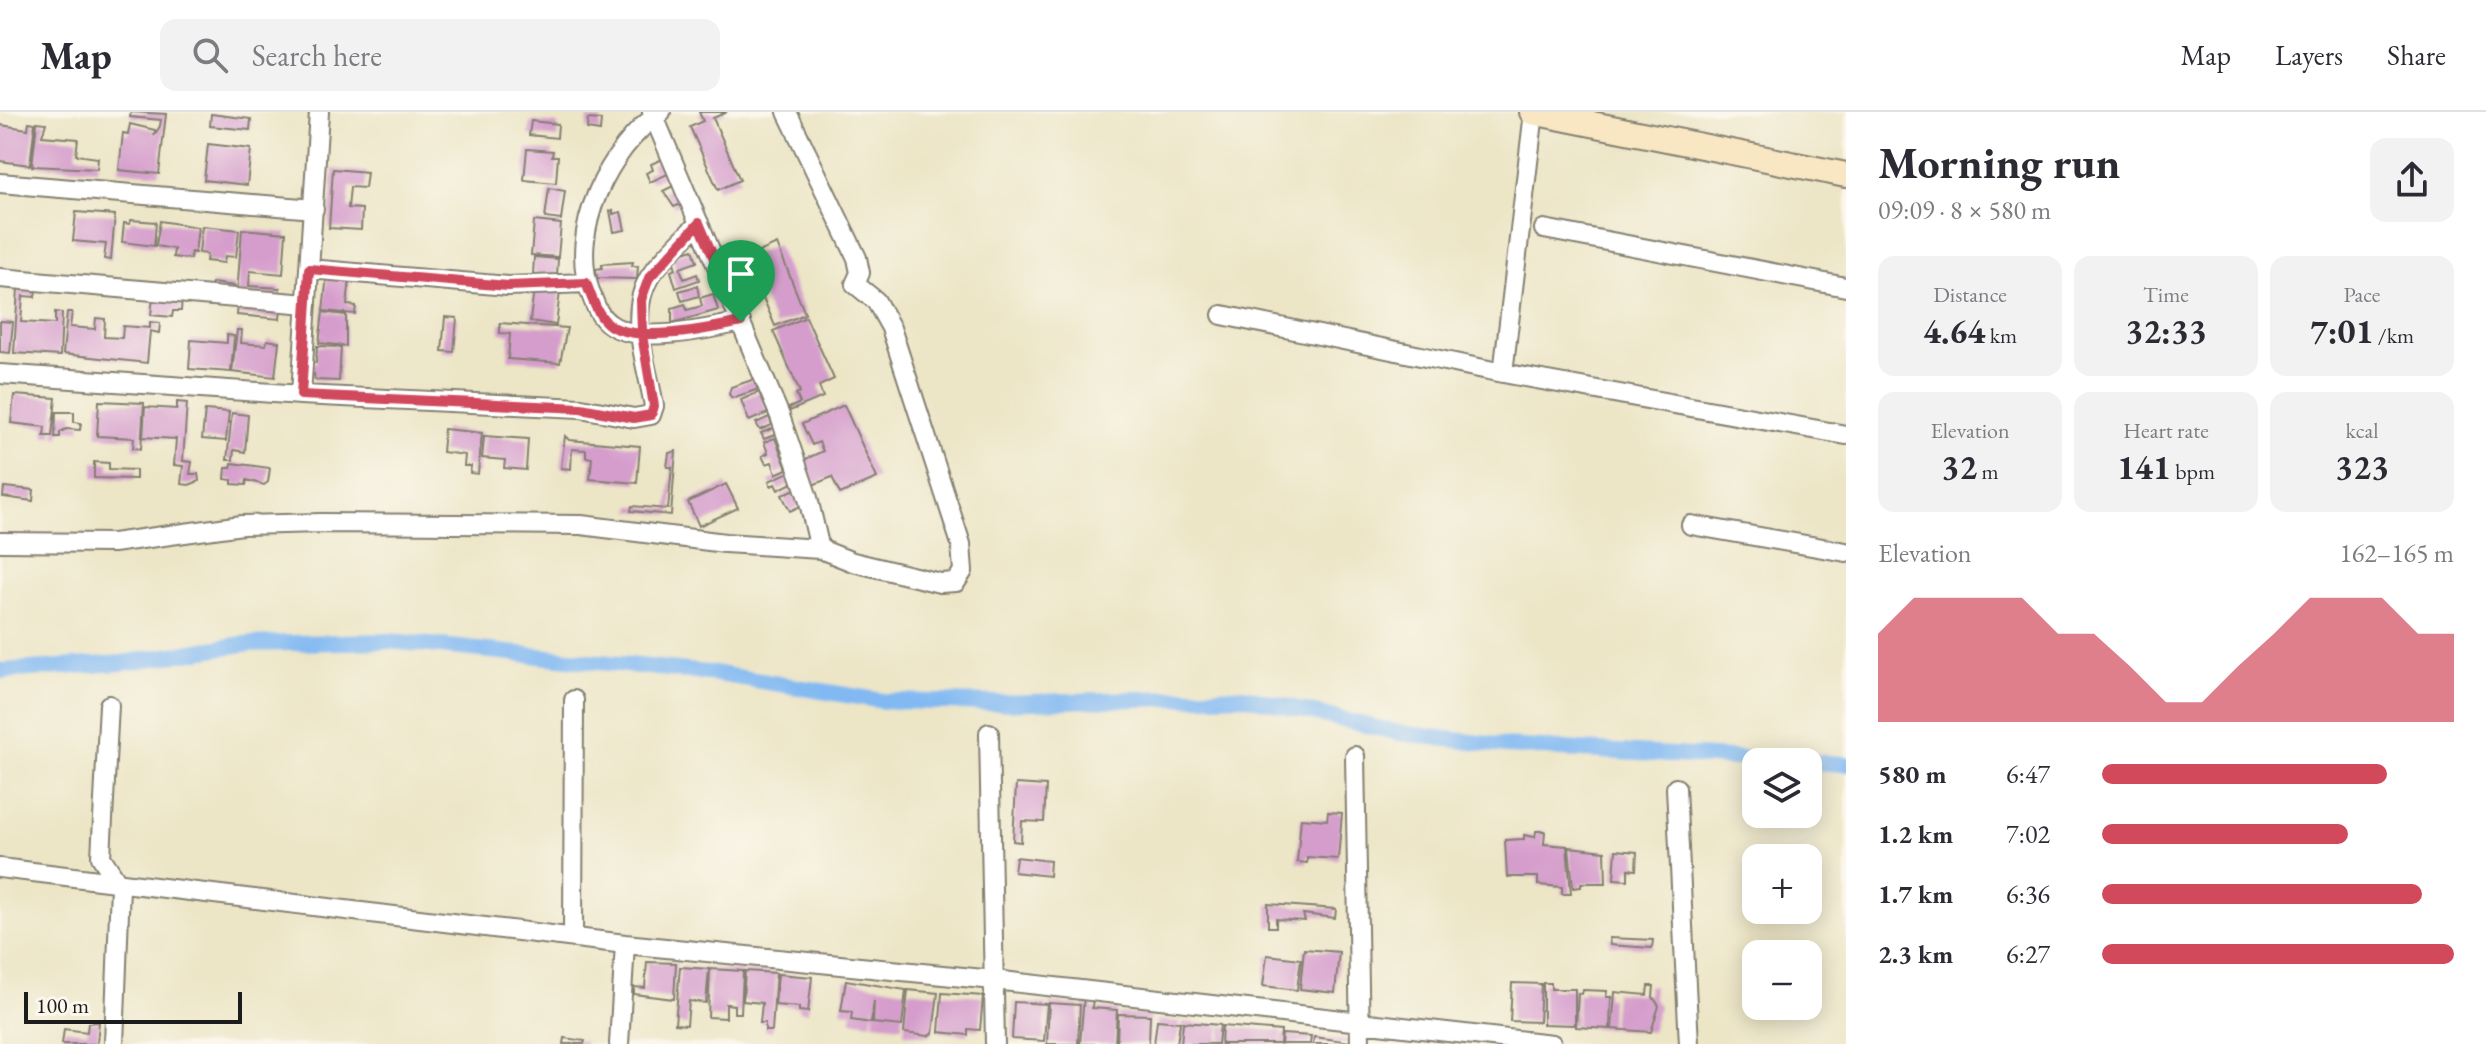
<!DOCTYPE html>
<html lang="en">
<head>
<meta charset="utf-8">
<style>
	body { margin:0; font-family:"EB Garamond",serif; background:#f2f2f3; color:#2b2b33; height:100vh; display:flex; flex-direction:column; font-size:30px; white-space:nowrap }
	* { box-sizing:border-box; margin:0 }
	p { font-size:26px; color:#7c7c81 }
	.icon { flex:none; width:44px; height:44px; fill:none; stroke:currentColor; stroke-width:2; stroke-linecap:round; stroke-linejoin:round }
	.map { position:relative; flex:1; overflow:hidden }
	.details { display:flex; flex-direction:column; background:#fff; width:640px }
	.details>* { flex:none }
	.tools { position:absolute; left:1742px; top:636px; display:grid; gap:16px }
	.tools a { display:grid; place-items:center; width:80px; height:80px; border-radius:16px; background:#fff; box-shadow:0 4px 20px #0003; font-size:40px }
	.scale { position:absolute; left:24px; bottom:20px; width:218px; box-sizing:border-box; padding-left:8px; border:4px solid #1c1c1c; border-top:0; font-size:22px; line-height:28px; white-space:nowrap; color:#1c1c1c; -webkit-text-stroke:6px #fbf7ec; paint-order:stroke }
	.pin { position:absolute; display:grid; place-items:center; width:68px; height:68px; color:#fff; margin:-82px -34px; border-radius:50% 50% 50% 0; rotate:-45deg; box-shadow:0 0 8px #0007 }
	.pin .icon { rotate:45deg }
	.round { display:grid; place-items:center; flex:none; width:84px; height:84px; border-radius:16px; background:#f2f2f3 }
	.head { display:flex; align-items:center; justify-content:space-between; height:136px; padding:0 32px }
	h1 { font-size:44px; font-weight:700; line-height:60px }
	.metrics { display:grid; grid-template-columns:repeat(3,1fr); gap:12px; height:136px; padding:8px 32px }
	.metrics div { display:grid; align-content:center; border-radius:16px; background:#f2f2f3; text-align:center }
	.metrics b { font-size:34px; font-weight:700 }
	.metrics small { font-size:22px; font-weight:400 }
	.metrics p { font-size:22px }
	.chart { height:224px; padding:16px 32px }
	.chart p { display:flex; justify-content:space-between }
	.chart svg { width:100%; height:144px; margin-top:8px; fill:#d1495b; opacity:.7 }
	ul { padding:0 32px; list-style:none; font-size:26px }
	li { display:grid; grid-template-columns:128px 96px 1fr; align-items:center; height:60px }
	li i { height:20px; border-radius:10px; background:#d1495b }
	header { display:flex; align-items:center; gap:48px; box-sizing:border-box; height:112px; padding:0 40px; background:#fff; border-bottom:2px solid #e1e1e2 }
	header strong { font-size:38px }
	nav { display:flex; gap:44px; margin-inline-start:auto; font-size:28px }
	.search { width:560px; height:72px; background:#f2f2f3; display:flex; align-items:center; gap:20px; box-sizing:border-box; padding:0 28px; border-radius:16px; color:#7c7c81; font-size:30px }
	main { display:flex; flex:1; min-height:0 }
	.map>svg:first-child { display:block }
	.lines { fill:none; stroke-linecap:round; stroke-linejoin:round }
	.canal { stroke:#82b9f2; stroke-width:16 }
	.building { fill:#d59dcc }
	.street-casing { stroke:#848071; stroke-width:22 }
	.secondary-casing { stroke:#848071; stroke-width:28 }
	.street { stroke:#fff; stroke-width:18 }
	.secondary { stroke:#f9e7c3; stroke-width:24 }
	.route-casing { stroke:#fff; stroke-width:16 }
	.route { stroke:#d1495b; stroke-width:10 }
</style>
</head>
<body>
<header>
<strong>Map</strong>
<div class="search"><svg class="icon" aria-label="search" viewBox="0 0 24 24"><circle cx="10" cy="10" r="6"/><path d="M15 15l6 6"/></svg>Search here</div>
<nav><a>Map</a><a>Layers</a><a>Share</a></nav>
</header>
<main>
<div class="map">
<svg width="1846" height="932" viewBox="0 0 1846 932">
	<rect width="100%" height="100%" fill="#fbf7ec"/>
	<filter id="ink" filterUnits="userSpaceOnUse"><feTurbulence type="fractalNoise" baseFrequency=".0125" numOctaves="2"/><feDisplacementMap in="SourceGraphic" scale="16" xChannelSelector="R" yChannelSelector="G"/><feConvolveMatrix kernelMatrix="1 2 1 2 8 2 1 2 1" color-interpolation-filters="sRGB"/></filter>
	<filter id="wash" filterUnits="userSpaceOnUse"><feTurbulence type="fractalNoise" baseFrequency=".006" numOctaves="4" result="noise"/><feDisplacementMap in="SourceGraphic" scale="32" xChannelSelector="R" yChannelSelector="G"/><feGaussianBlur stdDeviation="1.8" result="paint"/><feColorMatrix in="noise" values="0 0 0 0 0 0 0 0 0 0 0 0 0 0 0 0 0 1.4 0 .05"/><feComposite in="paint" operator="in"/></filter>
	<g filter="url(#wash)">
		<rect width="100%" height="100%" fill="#ece5c6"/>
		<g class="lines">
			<path class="canal" d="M0,559L122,551L243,532L390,529L718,562L883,589L997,591L1243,584L1399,621L1505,634L1846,652"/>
		</g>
		<g id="blocks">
			<path class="building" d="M131,0L166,2L159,62L119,58L123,21L128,22L130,12L155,18L154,24L160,14L161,8L130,5Z
				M699,0H727L713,6L740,68L718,78L690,15L703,9Z
				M211,2L251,7L250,18L210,14Z
				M588,7L601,8L600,19L587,17Z
				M531,9L558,12L557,26L529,23Z
				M29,10L35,11L30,53L0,49V13L28,17Z
				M37,10L46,11L42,24L78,27L76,43L98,46L97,57L32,54Z
				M208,32L251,37L247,73L204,68Z
				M527,37L553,39L552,44H558L556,71L524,68Z
				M665,46L668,62L650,70L646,61L653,58L651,52Z
				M333,57L367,60L365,76L350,75L348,96L362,97L361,118L329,116Z
				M673,74L681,92L674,95L663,79Z
				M549,76L565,79L561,108L545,106Z
				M613,98V102L621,100L625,118L614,120L610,99Z
				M76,100L115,103L111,148L104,147L106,132L73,129Z
				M131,108L156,110L154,134L122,130L124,111L130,112Z
				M160,109L198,115L195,141L191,140L190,147L173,145L174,137L156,134Z
				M534,109L561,112L558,145L531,143Z
				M202,114L239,118L236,145L225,144L224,151L206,149L207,142L199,141Z
				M242,117L286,121L283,162L250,159L249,174L280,176L279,185L237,182Z
				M777,132L805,202L775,214L759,176L744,182L738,168L752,162L745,146Z
				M693,137L697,150L680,156L684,167L697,162L699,168L676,176L671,159L676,157L672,144Z
				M534,145L558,147L557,164L533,163Z
				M633,150L632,154H638L637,167L597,166L596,157L602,156V152Z
				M327,163L350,166L347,193L356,194L355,202L323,199Z
				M212,171L235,174V181L211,178Z
				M697,174L699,184L682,189L679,179Z
				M18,176L36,177L35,185L23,184L21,210L55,212V200L62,201L60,244L14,241Z
				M534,176L560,179L556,213L530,209Z
				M713,182L718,198L672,211V196L685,192L687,198L702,194L700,186Z
				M153,185L182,187L181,199H173L172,205L151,203Z
				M238,192L281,196L280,207L237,203Z
				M67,200H72L70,215L95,217L96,206L105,207L104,225L122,226L123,214L150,216V210L160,211L159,221L150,219L147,251L63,242Z
				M323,200L346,203V234L319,231Z
				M445,205L457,206L454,240L442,239Z
				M806,205L834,267L819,274L823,285L790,299L789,296L800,291L796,282L800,280L773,219Z
				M0,209L13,210L10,241L0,240Z
				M500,211L567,216L560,251L508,247L510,222L500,221Z
				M237,218H242L241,231L266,233L267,228L279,230L275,265L232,260Z
				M227,223L234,224L231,260L189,257L191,228L227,231Z
				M317,234L341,235L339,269L315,268L314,262H307L308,250L316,251Z
				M758,266L762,276L732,286L729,282L731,275Z
				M759,280L768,301L749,309L741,288Z
				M14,283L56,286L52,324H44L45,315L11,311Z
				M99,289L144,291L141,337L133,336L134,326L97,324Z
				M177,290L187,291L183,349L192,350L190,362H198L199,369L189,373L181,372L183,354L174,353L176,327L143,325L145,295L177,297Z
				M844,293L877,366L840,382L832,365L808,375L797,351L823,339L819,330L812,333L802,312Z
				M205,298L229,300L226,329L202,327Z
				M56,300H74V310L81,311L80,318L66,317L60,320V325H55Z
				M232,301L248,303L245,340L234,338L233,348H227Z
				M769,305L772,313L760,318L756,311Z
				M774,316L777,322L764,327L761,321Z
				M444,317L482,321L478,362L470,361L471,354H464L465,343L442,340Z
				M484,324L528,327L526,358L504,356L505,348L482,346Z
				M565,324L569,328L640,334L637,371L590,367L592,346L586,345V338L572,337L571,357L561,356Z
				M775,326L787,357L776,362L772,350L766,352L762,344L768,341L764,330Z
				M676,339L671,403L631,399L632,394L668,397L672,355H667L669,341Z
				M94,350L109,351V357L136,358V367L94,366Z
				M232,351L270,356L268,370L264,373L247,368L246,373L232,372V368L225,367L226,356H231Z
				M789,360L794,370L778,378L775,372L771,374L769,369Z
				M726,372L738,396L699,414L688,390Z
				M4,375L34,378L33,389L3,385Z
				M795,377L803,393L790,399L782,383Z
				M1016,672L1046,674L1044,710L1022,709L1021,730L1013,729Z
				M1328,700L1342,701L1338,747L1307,745V751L1297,750L1301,706L1327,708Z
				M1536,719H1545L1544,732L1567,734L1571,782H1562V775L1538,773V765H1507L1505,728L1524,727V723L1535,725Z
				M1569,735L1605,739L1606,771H1581V775L1573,776Z
				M1616,738L1637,740L1636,758L1628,757V768L1614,767Z
				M1016,745L1050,749L1049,764L1014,760Z
				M1268,792L1336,797L1335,806L1303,802L1305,809L1276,807V815H1268Z
				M1609,826L1653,828L1652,836L1610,833Z
				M1304,837L1339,840L1335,881L1300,877Z
				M1267,843L1301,847L1297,878L1263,874Z
				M647,850L676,851L674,887L634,882V875L645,876Z
				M680,855L709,857L706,891L689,889L687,913L675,912Z
				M710,857L743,859L741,901H734V893L726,892V906L708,905Z
				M745,859L776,861L772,919H765V911H760L762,891L743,889Z
				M778,862L812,865L808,900L799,899V895L775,893Z
				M846,868L906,878L902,914L873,911L874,889L871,911L851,908L852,900L841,899Z
				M1512,871L1541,872L1539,910L1510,909Z
				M1543,871H1551V877H1575V913L1543,912Z
				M1648,874H1654L1653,885L1659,894L1651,920L1612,917L1615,880L1647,883Z
				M908,878L938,881L933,921L928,924L904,921Z
				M1583,878L1607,879L1606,885H1611L1610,917L1576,915L1578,881L1582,882Z
				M942,881L983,884L980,918L968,917V923L939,920Z
				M1084,884L1093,885L1092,896L1117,898L1115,932H1080Z
				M1014,890L1047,892L1044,929L1012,927Z
				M1049,891L1080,893L1078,932H1047Z
				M1118,902L1150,903L1149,932H1117Z
				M1157,908L1180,910L1177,932H1154Z
				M99,910L97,932H62L64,917L87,920L88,911Z
				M1183,910L1220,913L1218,932H1181Z
				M1222,914L1281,919L1280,932H1221Z
				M1282,922L1311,924L1310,932H1281Z
				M1314,925L1351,930V932H1313Z
				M564,926L585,929L584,932H563Z"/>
		</g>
	</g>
	<g filter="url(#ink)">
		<use href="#blocks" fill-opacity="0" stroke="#848071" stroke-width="2"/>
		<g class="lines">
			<g class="street-casing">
				<path id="street" d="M652,0L780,304L808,386L820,437
					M661,0C609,35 567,120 591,182C595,193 599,205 610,212C638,233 709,217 741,210
					M0,71L314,97
					M1544,117L1846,175
					M309,157L508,174L586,171
					M0,166L307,192
					M1222,203L1503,261L1846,323
					M1503,261L1534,0
					M0,262L301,283L319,0
					M301,283L581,296L634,306L651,303L654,294C648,256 627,202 649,166C662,146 683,127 699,111
					M1691,413L1846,440
					M0,430L113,431L242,413L321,411L581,413L725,431L820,437L853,450L940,471L956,470L963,459L961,432L891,216L876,189L855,172L860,161L857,146L787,0
					M109,593L101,745L120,774L114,932
					M989,621L995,932
					M1355,644L1360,932
					M1676,676L1689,932
					M0,756L625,832L994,868L1552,932
					M573,825L574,588
					M619,932L625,832"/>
			</g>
			<g class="secondary-casing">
				<path id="secondary" d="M1532,0L1846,63"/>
			</g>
			<use href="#street" class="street"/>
			<use href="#secondary" class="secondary"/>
		</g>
	</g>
	<g class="lines" filter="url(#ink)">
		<g class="route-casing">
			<path id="route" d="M741,210C709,217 641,231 611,214C597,205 592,185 586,171L508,174L309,157L301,283L581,296L634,306L651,303L654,294L642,223V220L641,188L649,166L699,111L741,210"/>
		</g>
		<use href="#route" class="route"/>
	</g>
</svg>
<div class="tools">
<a><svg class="icon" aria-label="layers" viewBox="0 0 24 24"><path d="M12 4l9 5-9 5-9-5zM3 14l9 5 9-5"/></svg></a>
<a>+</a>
<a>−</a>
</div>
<div class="scale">100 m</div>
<div class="pin" style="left:741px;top:210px;background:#1e9e55"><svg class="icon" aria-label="arrive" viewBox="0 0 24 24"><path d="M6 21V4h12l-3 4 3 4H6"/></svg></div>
</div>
<section class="details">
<div class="head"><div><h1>Morning run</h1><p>09:09 · 8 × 580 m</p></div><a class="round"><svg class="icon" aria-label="share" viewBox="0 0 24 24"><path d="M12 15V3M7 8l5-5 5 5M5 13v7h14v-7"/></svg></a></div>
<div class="metrics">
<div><p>Distance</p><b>4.64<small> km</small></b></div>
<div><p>Time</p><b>32:33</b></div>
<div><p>Pace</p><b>7:01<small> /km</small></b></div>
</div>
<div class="metrics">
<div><p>Elevation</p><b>32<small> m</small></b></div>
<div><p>Heart rate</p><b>141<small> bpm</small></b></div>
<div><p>kcal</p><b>323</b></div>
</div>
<div class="chart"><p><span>Elevation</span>162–165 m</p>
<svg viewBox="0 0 160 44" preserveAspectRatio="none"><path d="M0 44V17L10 6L20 6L30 6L40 6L50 17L60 17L70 27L80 38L90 38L100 27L110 17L120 6L130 6L140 6L150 17L160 17V44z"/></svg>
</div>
<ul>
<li><b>580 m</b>6:47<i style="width:81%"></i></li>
<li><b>1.2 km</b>7:02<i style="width:70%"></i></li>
<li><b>1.7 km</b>6:36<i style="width:91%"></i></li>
<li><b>2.3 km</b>6:27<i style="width:100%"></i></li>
</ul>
</section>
</main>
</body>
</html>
